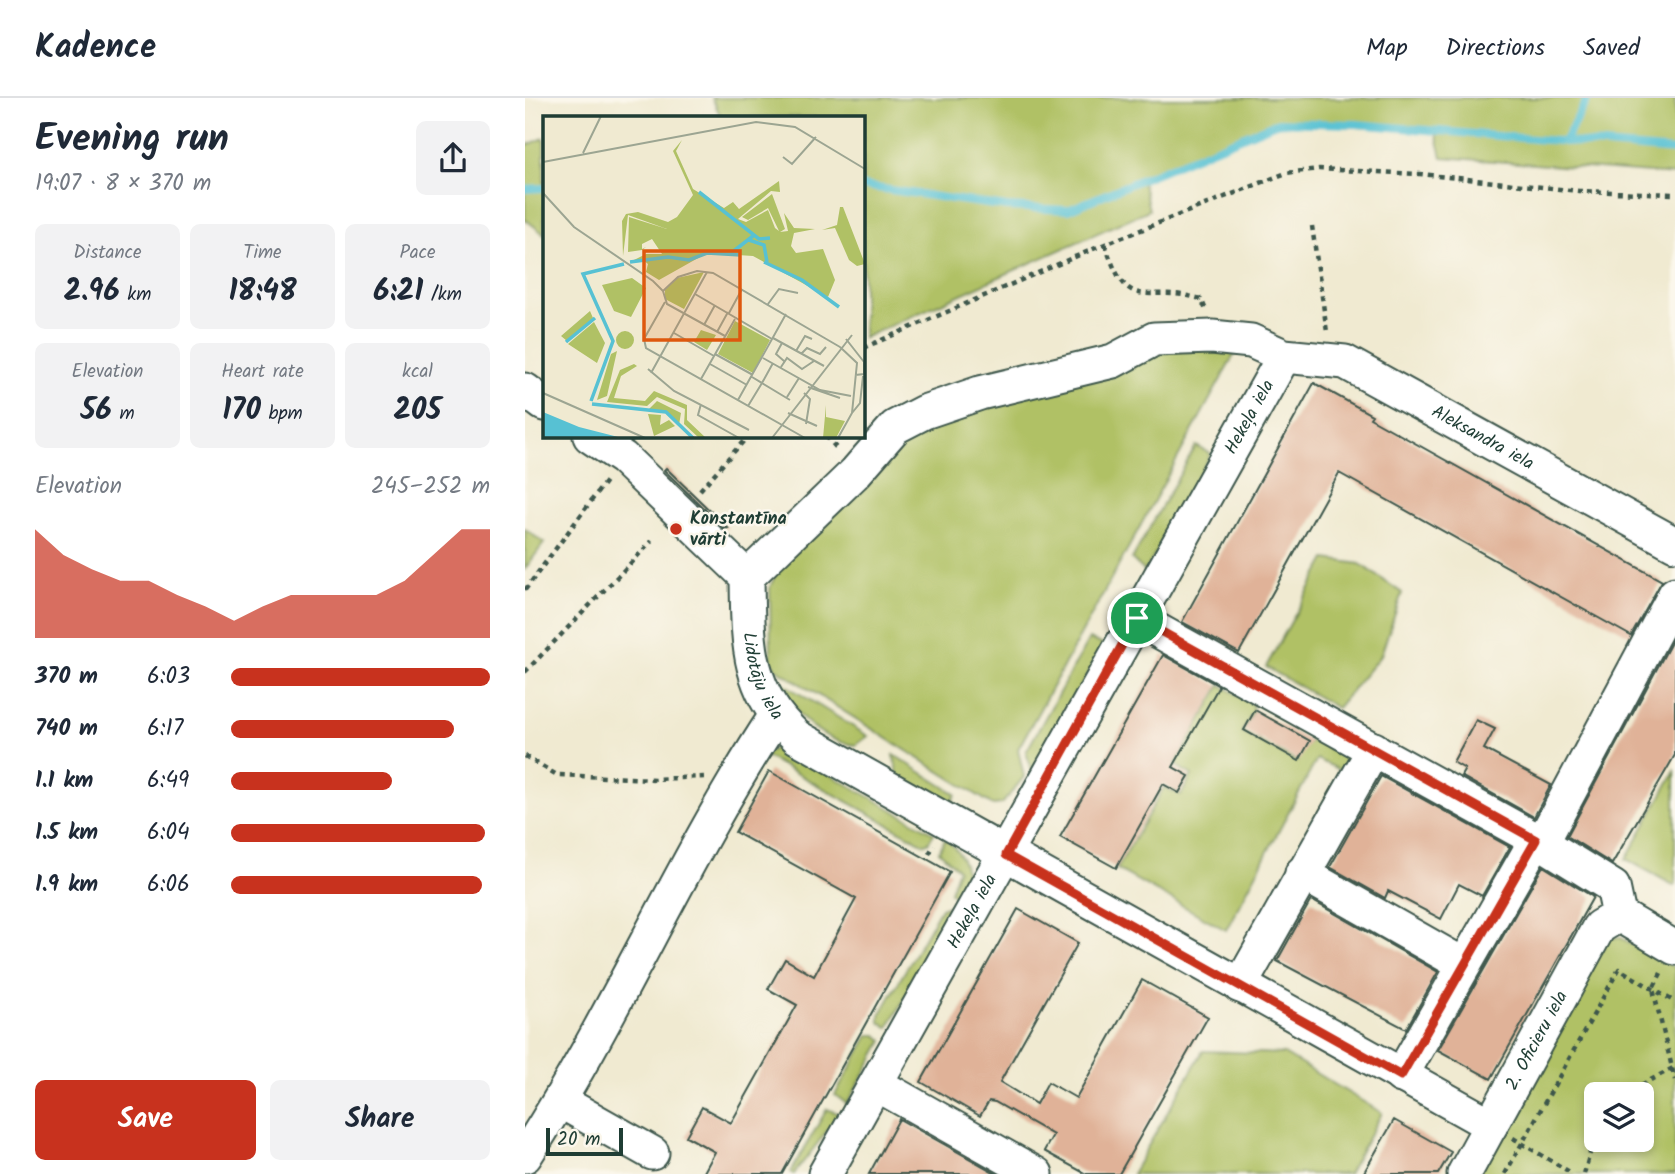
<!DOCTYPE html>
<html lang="en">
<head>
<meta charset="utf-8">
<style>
	body { margin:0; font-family:Kalam,sans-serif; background:#f2f2f3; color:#1f2937; height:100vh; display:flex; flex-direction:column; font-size:26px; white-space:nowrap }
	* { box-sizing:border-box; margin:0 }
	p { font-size:23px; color:#747a83 }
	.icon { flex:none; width:38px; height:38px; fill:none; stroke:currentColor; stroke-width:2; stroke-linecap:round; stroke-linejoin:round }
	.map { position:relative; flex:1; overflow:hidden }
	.details { display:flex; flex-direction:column; background:#fff; width:525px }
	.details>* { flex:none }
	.tools { position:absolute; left:1059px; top:984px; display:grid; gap:14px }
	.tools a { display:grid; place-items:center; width:70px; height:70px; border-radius:10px; background:#fff; box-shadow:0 4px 10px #0003; font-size:35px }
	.scale { position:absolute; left:21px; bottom:18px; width:77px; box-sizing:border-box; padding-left:7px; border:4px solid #1f3d34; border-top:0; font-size:19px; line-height:24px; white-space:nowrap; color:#1f3d34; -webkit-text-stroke:5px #fbf7ec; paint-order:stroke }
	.pin { position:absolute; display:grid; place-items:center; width:60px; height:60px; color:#fff; margin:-30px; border:4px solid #fff; border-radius:50%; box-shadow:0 2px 7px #0007 }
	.round { display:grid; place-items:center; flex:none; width:74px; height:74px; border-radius:10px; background:#f2f2f3 }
	.summary { display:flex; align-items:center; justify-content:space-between; height:119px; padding:0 35px }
	h1 { font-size:38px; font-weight:800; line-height:52px }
	.figures { display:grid; grid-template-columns:repeat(3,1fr); gap:10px; height:119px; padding:7px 35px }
	.figures div { display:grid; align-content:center; border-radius:10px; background:#f2f2f3; text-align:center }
	.figures b { font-size:30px; font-weight:800 }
	.figures small { font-size:19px; font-weight:400 }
	.figures p { font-size:19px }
	.chart { height:196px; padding:14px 35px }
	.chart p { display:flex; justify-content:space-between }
	.chart svg { width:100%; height:126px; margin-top:7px; fill:#c8321e; opacity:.7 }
	.cta { display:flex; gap:14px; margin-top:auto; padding:14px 35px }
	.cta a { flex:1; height:80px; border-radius:10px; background:#c8321e; color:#fff; font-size:28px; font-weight:800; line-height:80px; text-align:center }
	.cta a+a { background:#f2f2f3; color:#1f2937 }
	ul { padding:0 35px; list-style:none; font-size:23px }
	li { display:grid; grid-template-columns:112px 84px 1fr; align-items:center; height:52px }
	li i { height:18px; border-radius:9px; background:#c8321e }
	header { display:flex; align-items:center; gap:42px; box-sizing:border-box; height:98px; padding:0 35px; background:#fff; border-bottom:2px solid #e0e1e3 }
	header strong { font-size:33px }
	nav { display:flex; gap:38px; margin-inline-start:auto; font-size:24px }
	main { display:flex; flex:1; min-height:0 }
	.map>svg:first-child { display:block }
	.green { fill:#b0c165; stroke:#687f4c; stroke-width:2; fill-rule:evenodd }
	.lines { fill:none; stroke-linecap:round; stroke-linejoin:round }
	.stream { stroke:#57c1d3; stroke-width:8 }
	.building { fill:#e0b298 }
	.minor-casing { stroke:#3e574c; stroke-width:37 }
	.path { stroke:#3e574c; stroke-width:4.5; stroke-dasharray:5 5; stroke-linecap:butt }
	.minor { stroke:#fff; stroke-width:33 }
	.route-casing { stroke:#fff; stroke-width:14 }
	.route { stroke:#c8321e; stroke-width:9 }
	.poi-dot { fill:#c8321e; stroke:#fbf7ec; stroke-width:2.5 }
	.labels { text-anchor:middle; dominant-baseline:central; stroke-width:5; stroke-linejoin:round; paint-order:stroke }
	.street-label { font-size:18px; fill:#1f3d34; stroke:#fbf7ec }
	.poi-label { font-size:18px; font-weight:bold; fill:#1f3d34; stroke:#fbf7ec; text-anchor:start }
	.inset-river { fill:none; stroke:#57c1d3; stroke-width:3.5 }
	.inset-road { fill:none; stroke:#9ca592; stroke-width:2 }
	.view { fill:#de580e; fill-opacity:0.15; stroke:#de580e; stroke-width:3.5 }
	.inset-edge { fill:none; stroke:#1f3d34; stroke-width:3.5 }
</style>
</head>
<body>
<header>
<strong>Kadence</strong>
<nav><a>Map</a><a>Directions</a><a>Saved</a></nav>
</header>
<main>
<section class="details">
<div class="summary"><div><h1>Evening run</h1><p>19:07 · 8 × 370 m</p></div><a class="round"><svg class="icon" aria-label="share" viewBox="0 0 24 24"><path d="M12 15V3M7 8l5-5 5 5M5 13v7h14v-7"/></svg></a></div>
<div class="figures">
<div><p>Distance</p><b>2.96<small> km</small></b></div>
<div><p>Time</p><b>18:48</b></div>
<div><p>Pace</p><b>6:21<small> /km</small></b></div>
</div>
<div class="figures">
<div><p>Elevation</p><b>56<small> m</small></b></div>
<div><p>Heart rate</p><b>170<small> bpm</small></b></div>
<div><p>kcal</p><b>205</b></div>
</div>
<div class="chart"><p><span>Elevation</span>245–252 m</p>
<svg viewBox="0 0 160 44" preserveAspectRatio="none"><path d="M0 44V6L10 15L20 20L30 24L40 24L50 29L60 33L70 38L80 33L90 29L100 29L110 29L120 29L130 24L140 15L150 6L160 6V44z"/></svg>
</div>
<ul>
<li><b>370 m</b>6:03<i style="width:100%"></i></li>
<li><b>740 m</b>6:17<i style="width:86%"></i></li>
<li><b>1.1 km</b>6:49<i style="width:62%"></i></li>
<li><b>1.5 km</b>6:04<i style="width:98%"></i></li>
<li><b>1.9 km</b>6:06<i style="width:97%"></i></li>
</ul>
<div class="cta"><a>Save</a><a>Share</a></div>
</section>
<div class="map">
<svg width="1150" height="1076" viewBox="0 0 1150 1076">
	<rect width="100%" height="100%" fill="#fbf7ec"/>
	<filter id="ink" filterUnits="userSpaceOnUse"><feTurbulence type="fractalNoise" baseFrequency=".0143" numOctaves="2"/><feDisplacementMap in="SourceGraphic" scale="14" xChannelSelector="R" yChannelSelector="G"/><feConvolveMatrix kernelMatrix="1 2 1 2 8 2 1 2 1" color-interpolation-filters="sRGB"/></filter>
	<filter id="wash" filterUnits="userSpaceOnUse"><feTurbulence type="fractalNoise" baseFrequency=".00686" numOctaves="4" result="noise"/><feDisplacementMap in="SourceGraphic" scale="28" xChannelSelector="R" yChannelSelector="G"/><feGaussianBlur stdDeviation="1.57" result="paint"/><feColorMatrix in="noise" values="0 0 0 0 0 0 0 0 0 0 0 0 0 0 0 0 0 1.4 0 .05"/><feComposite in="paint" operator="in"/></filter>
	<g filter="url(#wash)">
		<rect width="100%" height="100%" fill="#f0ead1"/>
		<path class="green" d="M187,0H1150V77L917,59L911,34L753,24L617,82L624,112L338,240V19H196Z
			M19,40V136L0,121V48Z
			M714,248L493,651L499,679L477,706L468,707L250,570L246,562L245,489L253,471L335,382L396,328L628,250Z
			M671,348L686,356L620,474L607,461Z
			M0,431L19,445L0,471Z
			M801,461L835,466L877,495L856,557L812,610L741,569Z
			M564,541L579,547L507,674L501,654Z
			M246,578L343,638L331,647C293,644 264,608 246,578Z
			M696,587L728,606V614L717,634L772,664L783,645L788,642L823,661L822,669L817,673L792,661L701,832L592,771L639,689L656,697L667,677L650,667Z
			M254,648L409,735L403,745L399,746L238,657Z
			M369,657L431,696L425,708L373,678Z
			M1150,673V788L1101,761Z
			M420,741C441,756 446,779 436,802L425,794L433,771L414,753Z
			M421,808L429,813L363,930L355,924V917L416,810Z
			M1084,839L1096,840L1150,870V1076H950ZM1071,996H1116V1041H1071Z
			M344,937H352L358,943L322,1006L310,997Z
			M678,953L759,956L857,1015L823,1076H607Z
			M302,1011L315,1016L269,1076L266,1074Z"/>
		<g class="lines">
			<path class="stream" d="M1039,44L1063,0
				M338,88L482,109L543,112L753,24L832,26L1150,53
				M0,91L19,90"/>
		</g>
		<g id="blocks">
			<path class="building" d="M789,285L847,317L845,320L1137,483L1106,538L814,375L714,555L657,524Z
				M141,370L203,430L200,431L139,372Z
				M1150,537V657L1087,766L1042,738Z
				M638,557L694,588L648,669L664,678L654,695L638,686L591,770L535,739Z
				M730,612L785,643L774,663L719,632Z
				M951,622L970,631L959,651L1026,687L1009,719L936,678L940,671L928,664Z
				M244,673L425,774L257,1076H178L190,1054L161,1038L177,1009L206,1025L272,907L243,891L260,861L289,878L331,801L210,734Z
				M856,678L985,749L957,798L934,786L916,821L863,793L860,800L805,769Z
				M1018,768L1068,799L966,981L913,952Z
				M786,802L913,874L881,931L752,863Z
				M493,811L553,845L475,984L511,1006L523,984L551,1000L617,882L683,919L594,1076H561L519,1053L528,1037L470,1004L464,1003L455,1018L396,984Z
				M374,1021L472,1076H344Z
				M869,1022L926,1054L913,1076H838Z"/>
		</g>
	</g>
	<g filter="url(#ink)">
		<use href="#blocks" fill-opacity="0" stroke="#3e574c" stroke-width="2"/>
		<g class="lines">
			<g class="minor-casing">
				<g id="minor">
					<path d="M0,292L19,306"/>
					<path id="s1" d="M65,338L98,360L222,479C223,543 221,593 272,639L966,1027"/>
					<path id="s2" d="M222,479L330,375L370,329L399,314L455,295L588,263L629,241L687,239L726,243L759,258L820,264L1150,446"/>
					<path d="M612,521L1017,745L1088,789L1094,817L1150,850"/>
					<path d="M1017,745L1150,496"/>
					<path d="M777,775L939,867"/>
					<path d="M715,888L849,651"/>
					<path d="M876,978L1011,742"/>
					<path d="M353,987L511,1076"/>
					<path d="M35,1003L127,1055"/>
					<path d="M0,1058C92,916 157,760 250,619"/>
					<path id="s3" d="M300,1076L759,258"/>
					<path id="s4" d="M939,1076L1074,829L1094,817"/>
				</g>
			</g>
			<path class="path" d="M787,128L802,234
				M580,146C605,221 618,184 676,201L681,212
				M338,250L580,146L761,75L794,71L895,76L1054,93L1150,96
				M301,338L313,352
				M175,392L223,338
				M0,492L81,383
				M0,574L127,443
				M0,658L32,677L129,681L179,679
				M404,756L409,747
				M1136,875L1128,891L1150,982
				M1099,996L1150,969
				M988,1040L1048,1076
				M980,1076L1094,871L1150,904
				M1059,1076L1071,1034"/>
			<use href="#minor" class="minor"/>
		</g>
	</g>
	<g class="lines" filter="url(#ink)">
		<g class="route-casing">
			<path id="route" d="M612,520L1011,742L876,978L481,757Z"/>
		</g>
		<use href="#route" class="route"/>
	</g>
	<circle class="poi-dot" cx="151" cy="431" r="7"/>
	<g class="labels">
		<g class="street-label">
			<text stroke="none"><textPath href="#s3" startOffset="868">Hekeļa iela</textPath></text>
			<text stroke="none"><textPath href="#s2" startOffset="838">Aleksandra iela</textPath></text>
			<text stroke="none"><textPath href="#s1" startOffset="313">Lidotāju iela</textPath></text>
			<text stroke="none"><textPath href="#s3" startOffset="301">Hekeļa iela</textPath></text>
			<text stroke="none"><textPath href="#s4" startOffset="152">2. Oficieru iela</textPath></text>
		</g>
		<g class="poi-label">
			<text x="165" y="421">Konstantīna<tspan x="165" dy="21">vārti</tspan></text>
		</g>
	</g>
	<g transform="translate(18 18)">
		<rect width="322" height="322" fill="#f0ead1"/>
		<path d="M139,24L133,35L150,73L181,92L190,86L196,93L236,65L237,76L228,75L195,103L203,106L225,94L232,112L236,115L225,92L205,104L199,101L229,78L242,113L237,116L245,115L241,97L251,112L272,113L251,117L248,130L253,137L280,133L292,164L285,181L210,140L164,137L116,164L103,156L105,148L100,144L87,146L103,138H119L109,123L99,128V133L103,131L99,134L85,136L86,101L124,113L85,99L80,140L79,105L83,98L95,96L125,106L134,101L150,79L130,35ZM297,91H300L322,148L314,150L306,144L292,112L279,114L294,109ZM161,156L141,193L122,183V174L134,162ZM89,162L103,172L88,201L71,195L59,169ZM47,195L50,202L24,225L18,220ZM192,205L227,224L210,257L175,238ZM51,206L62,227L54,247L25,228ZM158,214L173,219L164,234L151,226ZM73 224a9 9 0 1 1 18 0a9 9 0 1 1-18 0ZM74,235L64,280L54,284L68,238ZM91,248L94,250L78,260L71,282L102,285L111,275L144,289V304L163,322H156L141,308L142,293L114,281L104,290L64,286L77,254ZM114,285L138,297L136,309L123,296L105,294ZM283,289V301L302,305L293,322H280ZM105,298L118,299L117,309L126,304L132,310L111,320Z" fill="#b0c165"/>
		<path d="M0,296L36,311L79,322H0Z" fill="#57c1d3"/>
		<path class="inset-river" d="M156,76L216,123L227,122M206,124L221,129L224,146M188,137L210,120M87,146L125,141L146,144L164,137L198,139M221,146L259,164L296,191M23,226L52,202M48,285L70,225L40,158L81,148M49,288L123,296L150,322"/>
		<path class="inset-road" d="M40,37L58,0M240,41L249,48L273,21M0,46L213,6L252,11L322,53M0,77L31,111L110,165L120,175L124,188L182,220M120,175L135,161L154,155L170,157L297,231M152,178L229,223M122,186L101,223L103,232L262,322M225,188L236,173L255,177M186,197L199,173M161,209L172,189M174,216L185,196M131,217L171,240M230,222L281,250M303,223L321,246V258L312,259M239,227L233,238L241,245M253,235L262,220L269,223M172,238L210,259M258,238L264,232L277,238L283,231M220,242L277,274L308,280M167,248L204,269M238,251L244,242L259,253L271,245M105,253L131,275L206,314M108,257L164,156M209,261L247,284M158,263L192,203M219,267L230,247M265,271L297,282M0,277L102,322M261,277L267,283L263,308M244,281L256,262M195,284L243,198M158,288L155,299L196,322M205,290L219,267M245,297L274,310M309,297L317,287L320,260M229,322L309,219M295,322L309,297L314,247L297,231"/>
		<path class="view" d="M101,135H197V224H101Z"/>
		<rect width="322" height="322" class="inset-edge"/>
	</g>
</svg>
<div class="tools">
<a><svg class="icon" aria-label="layers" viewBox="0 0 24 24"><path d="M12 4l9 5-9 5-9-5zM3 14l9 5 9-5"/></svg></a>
</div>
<div class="scale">20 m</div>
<div class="pin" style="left:612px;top:520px;background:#1e9e55"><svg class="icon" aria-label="arrive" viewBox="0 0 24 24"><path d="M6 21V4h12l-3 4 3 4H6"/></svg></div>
</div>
</main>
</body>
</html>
